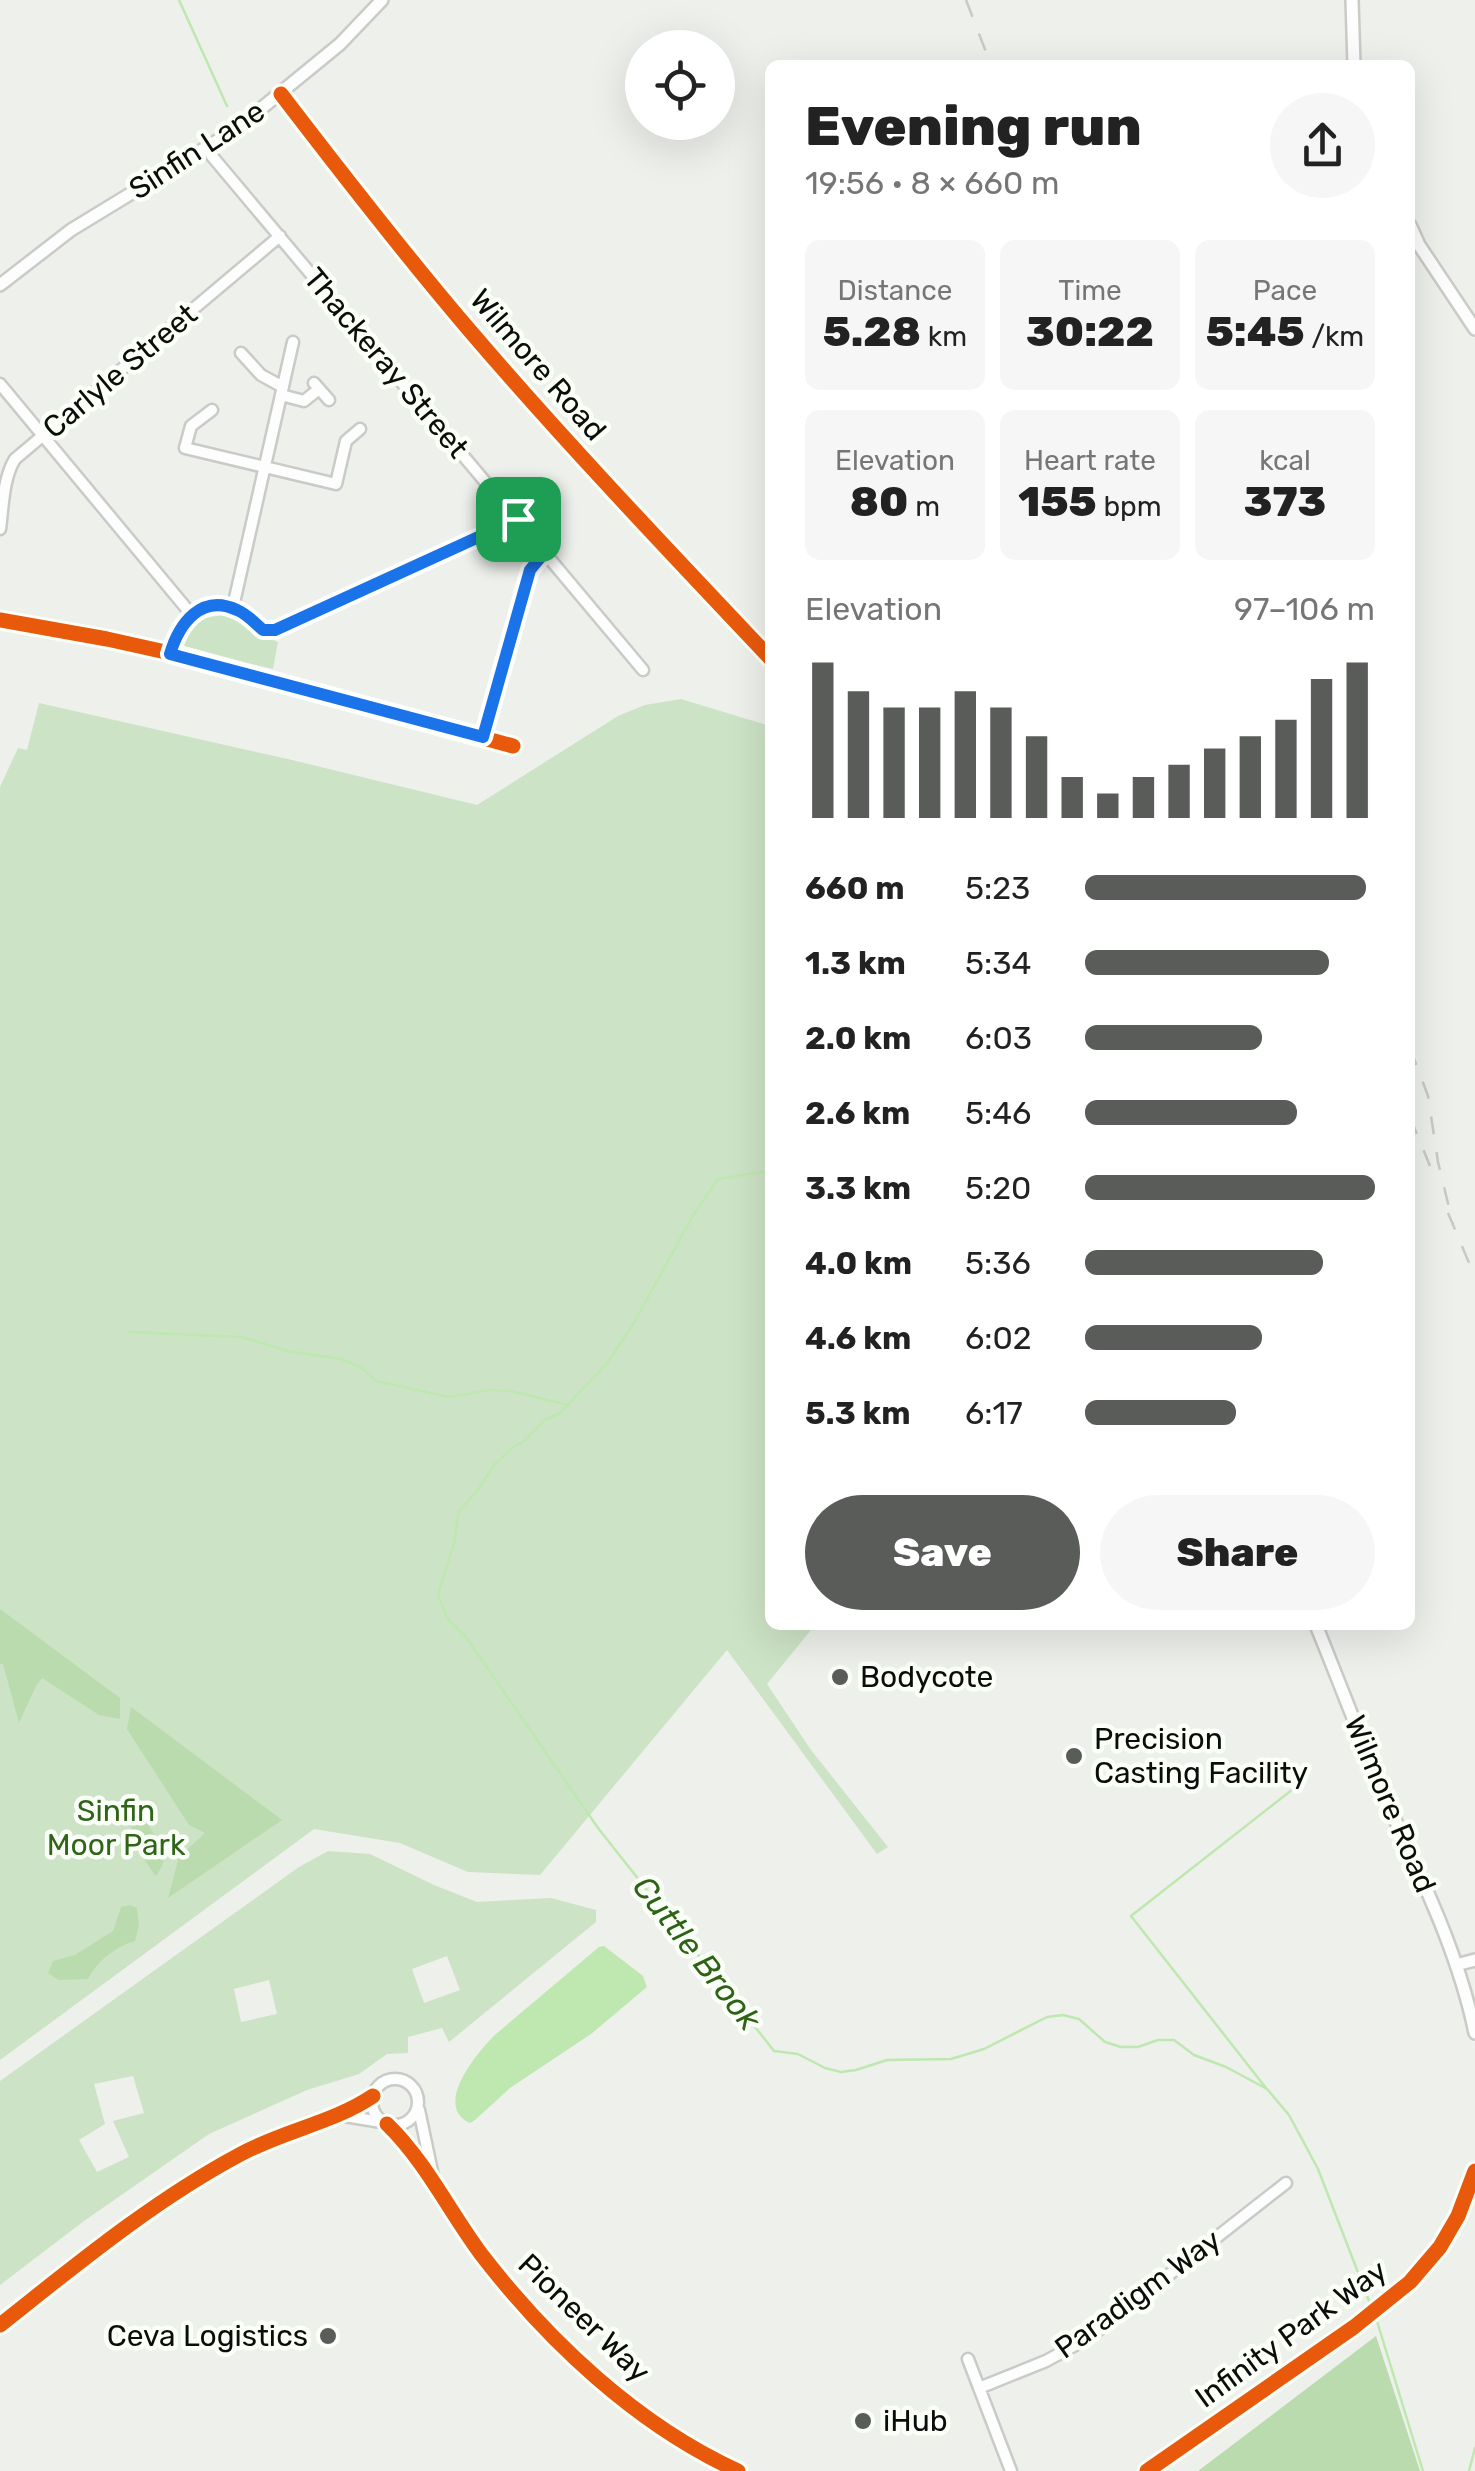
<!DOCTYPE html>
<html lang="en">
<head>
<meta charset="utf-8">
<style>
	body { margin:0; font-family:Rubik,sans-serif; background:#f6f6f6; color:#222; height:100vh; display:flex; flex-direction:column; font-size:38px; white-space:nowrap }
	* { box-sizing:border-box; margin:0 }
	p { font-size:32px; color:#767676 }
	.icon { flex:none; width:55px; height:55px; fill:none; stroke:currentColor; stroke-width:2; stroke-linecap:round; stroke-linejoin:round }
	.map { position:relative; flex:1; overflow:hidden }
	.sheet { position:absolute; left:765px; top:60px; width:650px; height:1570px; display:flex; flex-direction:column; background:#fff; border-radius:15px; box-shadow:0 10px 40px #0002 }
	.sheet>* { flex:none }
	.tools { position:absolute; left:625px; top:30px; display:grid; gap:20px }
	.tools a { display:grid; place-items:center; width:110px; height:110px; border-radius:50%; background:#fff; box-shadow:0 10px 40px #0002; font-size:50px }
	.pin { position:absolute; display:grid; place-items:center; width:85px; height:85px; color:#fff; margin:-42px; border-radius:20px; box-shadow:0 5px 15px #0006 }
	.round { display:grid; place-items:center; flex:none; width:105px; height:105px; border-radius:52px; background:#f6f6f6 }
	.overview { display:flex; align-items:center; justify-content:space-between; height:170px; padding:0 40px }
	h1 { font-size:55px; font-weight:800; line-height:75px }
	.stats { display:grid; grid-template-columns:repeat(3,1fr); gap:15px; height:170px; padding:10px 40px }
	.stats div { display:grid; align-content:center; border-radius:15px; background:#f6f6f6; text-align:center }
	.stats b { font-size:42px; font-weight:800 }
	.stats small { font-size:28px; font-weight:400 }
	.stats p { font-size:28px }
	.chart { height:280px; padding:20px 40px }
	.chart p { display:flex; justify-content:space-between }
	.chart svg { width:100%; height:180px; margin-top:10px; stroke:#5a5c59; stroke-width:6 }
	.cta { display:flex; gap:20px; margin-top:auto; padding:20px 40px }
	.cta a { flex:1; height:115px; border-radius:60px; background:#5a5c59; color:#fff; font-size:40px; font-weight:800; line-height:115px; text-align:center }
	.cta a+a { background:#f6f6f6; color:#222 }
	ul { padding:0 40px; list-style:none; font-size:32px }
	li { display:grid; grid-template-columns:160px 120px 1fr; align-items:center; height:75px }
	li i { height:25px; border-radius:12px; background:#5a5c59 }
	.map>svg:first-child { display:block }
	.green { fill:#cde3c5; fill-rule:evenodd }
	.forest { fill:#badbae }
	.water { fill:#bee8b0 }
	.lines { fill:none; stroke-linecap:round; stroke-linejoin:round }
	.stream { stroke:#bee8b0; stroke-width:2.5 }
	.minor-casing { stroke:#c9cbc7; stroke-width:15 }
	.tertiary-casing { stroke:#c9cbc7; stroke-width:16 }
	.minor { stroke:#fcfdfc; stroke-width:10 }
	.tertiary { stroke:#fcfdfc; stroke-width:11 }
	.rail { stroke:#c8c9c8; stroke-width:2.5; stroke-dasharray:18 18; stroke-linecap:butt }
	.cycleway-casing { stroke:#fafff8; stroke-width:21 }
	.cycleway { stroke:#e8590c; stroke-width:15 }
	.route-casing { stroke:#fff; stroke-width:20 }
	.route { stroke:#1a73e8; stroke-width:12 }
	.poi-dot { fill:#5a5c59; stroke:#fafff8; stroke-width:4 }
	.labels { text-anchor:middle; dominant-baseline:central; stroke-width:9; stroke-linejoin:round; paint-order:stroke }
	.street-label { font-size:30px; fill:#0b0d0a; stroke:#fafff8 }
	.poi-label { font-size:30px; fill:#0b0d0a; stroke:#fafff8; text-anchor:start }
	.park-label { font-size:30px; fill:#306519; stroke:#fafff8 }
	.water-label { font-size:32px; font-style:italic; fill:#2e6215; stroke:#fafff8 }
</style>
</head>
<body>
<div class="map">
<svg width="1475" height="2471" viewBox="0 0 1475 2471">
	<rect width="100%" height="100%" fill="#edf0eb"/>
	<path class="green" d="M222,615C243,622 258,634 278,642L273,669L183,648L196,620Z
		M681,699L770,726V1625H815L767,1684L811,1750L888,1847L877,1854L727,1650L540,1875L468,1872L400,1843L314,1829L0,2060V787L18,748L27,750L39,703L292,760L477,805L618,716L645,705Z
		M328,1851L370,1854L434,1885L477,1902L551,1898L596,1910V1922L449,2042L442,2028L408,2037V2053L387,2054L359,2074L307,2090L209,2134L84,2221L0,2285V2081L299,1867ZM447,1956L460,1990L424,2003L412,1969ZM269,1980L277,2014L241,2022L234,1989ZM133,2076L144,2113L113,2121L129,2157L97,2172L79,2140L105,2124L94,2084Z"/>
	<path class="forest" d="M0,1609L120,1698V1719L99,1715L42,1678L37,1684L19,1723L3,1664H0Z
		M131,1707L282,1820L168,1898L179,1857L205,1833L189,1825L127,1729Z
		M126,1798H134L146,1804C146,1810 145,1816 147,1821C154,1842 176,1848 156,1876C148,1868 138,1845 130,1834L135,1815Z
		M130,1905L137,1908L139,1926L135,1941C115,1947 98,1960 88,1979L59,1980L48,1973L53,1961L75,1955L113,1931L121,1907Z
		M1376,2336L1420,2471H1198Z"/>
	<path class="water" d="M604,1946L643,1976L647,1987L591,2034L510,2088L475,2120L470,2123C432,2106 478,2051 496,2034L599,1947Z"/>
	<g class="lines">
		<path class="stream" d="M179,0L227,106
			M770,1174L761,1172L718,1179L694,1214L632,1326L607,1363L559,1414L546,1419L524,1441L513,1447L495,1464L478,1490L459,1511L454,1543L438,1595L447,1618L466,1637L598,1828L774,2051L798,2054L825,2068L841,2072L856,2070L887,2060L951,2059L984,2049L1047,2017L1063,2015L1079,2019L1105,2042L1121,2047H1138L1158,2040H1174L1194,2055L1226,2067L1267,2089L1289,2115L1318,2169L1371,2306
			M129,1332L241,1337L288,1351L341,1359L360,1367L376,1381L449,1397L489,1390L511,1391L568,1405
			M1266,2088L1131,1916L1302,1782
			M1376,2318L1423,2471
			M1469,2471L1475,2448"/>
		<g class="minor-casing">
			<path id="minor" d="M206,149L643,670
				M241,353L261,375L283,387
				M314,383L329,400
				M0,384L191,614
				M281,395L304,401L319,389
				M212,410L191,426L185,448L336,484L346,441L360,429
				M0,529C3,507 3,478 15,459L280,236
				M233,607L293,342
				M0,620L107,639L170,653L513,746
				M170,653C179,624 201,593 237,610C247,614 255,623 263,630L275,631L518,519
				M483,737L530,570L545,552
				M372 2102a23 23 0 1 1 46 0a23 23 0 1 1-46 0Z
				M419,2110L433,2176
				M339,2115L381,2122
				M387,2124C426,2162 449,2211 481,2254C548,2341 637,2425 738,2471
				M0,2325C76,2265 153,2201 239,2155C282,2131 333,2123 373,2096
				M968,2359L1011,2471
				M979,2388L1046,2361L1088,2338L1286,2183"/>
		</g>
		<g class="tertiary-casing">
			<path id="tertiary" d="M1352,0L1354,65
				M281,94C343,175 405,255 471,332C567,444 669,551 770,658
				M1410,225L1419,245L1475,329
				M0,285L71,230L235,130L340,44L382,0
				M1316,1625C1343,1691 1368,1759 1397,1824C1428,1892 1460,1960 1475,2033
				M1456,1965L1475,1960
				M1147,2471L1354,2327L1410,2282L1440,2247L1458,2216L1475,2171"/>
		</g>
		<use href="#minor" class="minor"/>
		<use href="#tertiary" class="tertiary"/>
		<path class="rail" d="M966,0L991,65
			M1410,1048L1428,1096L1438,1162L1453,1224
			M1410,1117L1430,1166
			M1448,1213L1475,1277"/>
		<g class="cycleway-casing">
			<path id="cycleway" d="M281,94C343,175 405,255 471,332C567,444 669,551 770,658
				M0,620L107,639L170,653L513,746
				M387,2124C426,2162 449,2211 481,2254C548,2341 637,2425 738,2471
				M0,2325C76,2265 153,2201 239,2155C282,2131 333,2123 373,2096
				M1147,2471L1354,2327L1410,2282L1440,2247L1458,2216L1475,2171"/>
		</g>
		<use href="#cycleway" class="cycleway"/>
	</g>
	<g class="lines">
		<g class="route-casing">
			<path id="route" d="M518,519L545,552L530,570L483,737L170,654C179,624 201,593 237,610C247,614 255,623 263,630H275Z"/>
		</g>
		<use href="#route" class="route"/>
	</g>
	<g class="poi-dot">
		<circle cx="840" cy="1677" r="10"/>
		<circle cx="1074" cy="1756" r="10"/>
		<circle cx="328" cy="2336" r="10"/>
		<circle cx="863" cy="2421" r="10"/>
	</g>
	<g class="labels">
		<g class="street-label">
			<text transform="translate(197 150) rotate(-33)">Sinfin Lane</text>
			<text transform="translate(386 363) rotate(50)">Thackeray Street</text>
			<text transform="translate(538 365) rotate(49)">Wilmore Road</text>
			<text transform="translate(120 371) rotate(-40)">Carlyle Street</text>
			<text transform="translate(1390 1804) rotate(67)">Wilmore Road</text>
			<text transform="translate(1138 2294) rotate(-36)">Paradigm Way</text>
			<text transform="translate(584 2318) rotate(44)">Pioneer Way</text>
			<text transform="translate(1291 2334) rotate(-36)">Infinity Park Way</text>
		</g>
		<g class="poi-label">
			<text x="860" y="1677">Bodycote</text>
			<text x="1094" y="1739">Precision<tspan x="1094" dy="34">Casting Facility</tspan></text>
			<text x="308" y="2336" text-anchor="end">Ceva Logistics</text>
			<text x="883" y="2421">iHub</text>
		</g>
		<g class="park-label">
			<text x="116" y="1811">Sinfin<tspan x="116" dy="34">Moor Park</tspan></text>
		</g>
		<g class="water-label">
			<text transform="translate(697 1953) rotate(52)">Cuttle Brook</text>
		</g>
	</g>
</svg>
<div class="tools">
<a><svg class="icon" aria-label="locate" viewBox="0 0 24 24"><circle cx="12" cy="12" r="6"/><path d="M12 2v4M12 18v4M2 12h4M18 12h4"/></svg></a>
</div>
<div class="pin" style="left:518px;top:519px;background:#1e9e55"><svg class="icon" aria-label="arrive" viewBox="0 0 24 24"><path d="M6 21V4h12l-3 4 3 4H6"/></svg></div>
<section class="sheet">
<div class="overview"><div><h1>Evening run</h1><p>19:56 · 8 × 660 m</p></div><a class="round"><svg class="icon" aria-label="share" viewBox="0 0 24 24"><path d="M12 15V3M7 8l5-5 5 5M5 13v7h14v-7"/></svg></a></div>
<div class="stats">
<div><p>Distance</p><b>5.28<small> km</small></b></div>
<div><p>Time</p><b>30:22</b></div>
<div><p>Pace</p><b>5:45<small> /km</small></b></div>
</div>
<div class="stats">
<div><p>Elevation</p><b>80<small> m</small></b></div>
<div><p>Heart rate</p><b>155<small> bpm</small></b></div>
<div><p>kcal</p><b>373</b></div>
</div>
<div class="chart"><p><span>Elevation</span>97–106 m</p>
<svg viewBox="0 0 160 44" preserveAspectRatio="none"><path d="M5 44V6M15 44V13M25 44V17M35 44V17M45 44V13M55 44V17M65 44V24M75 44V34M85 44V38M95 44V34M105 44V31M115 44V27M125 44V24M135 44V20M145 44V10M155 44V6"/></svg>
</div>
<ul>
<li><b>660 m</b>5:23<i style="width:97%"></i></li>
<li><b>1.3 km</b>5:34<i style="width:84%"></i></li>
<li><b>2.0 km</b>6:03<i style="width:61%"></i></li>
<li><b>2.6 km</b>5:46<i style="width:73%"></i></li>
<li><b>3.3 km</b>5:20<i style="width:100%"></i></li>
<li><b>4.0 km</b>5:36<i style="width:82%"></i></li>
<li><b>4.6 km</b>6:02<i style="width:61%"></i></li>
<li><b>5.3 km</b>6:17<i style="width:52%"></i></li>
</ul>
<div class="cta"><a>Save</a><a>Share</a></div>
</section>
</div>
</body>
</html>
